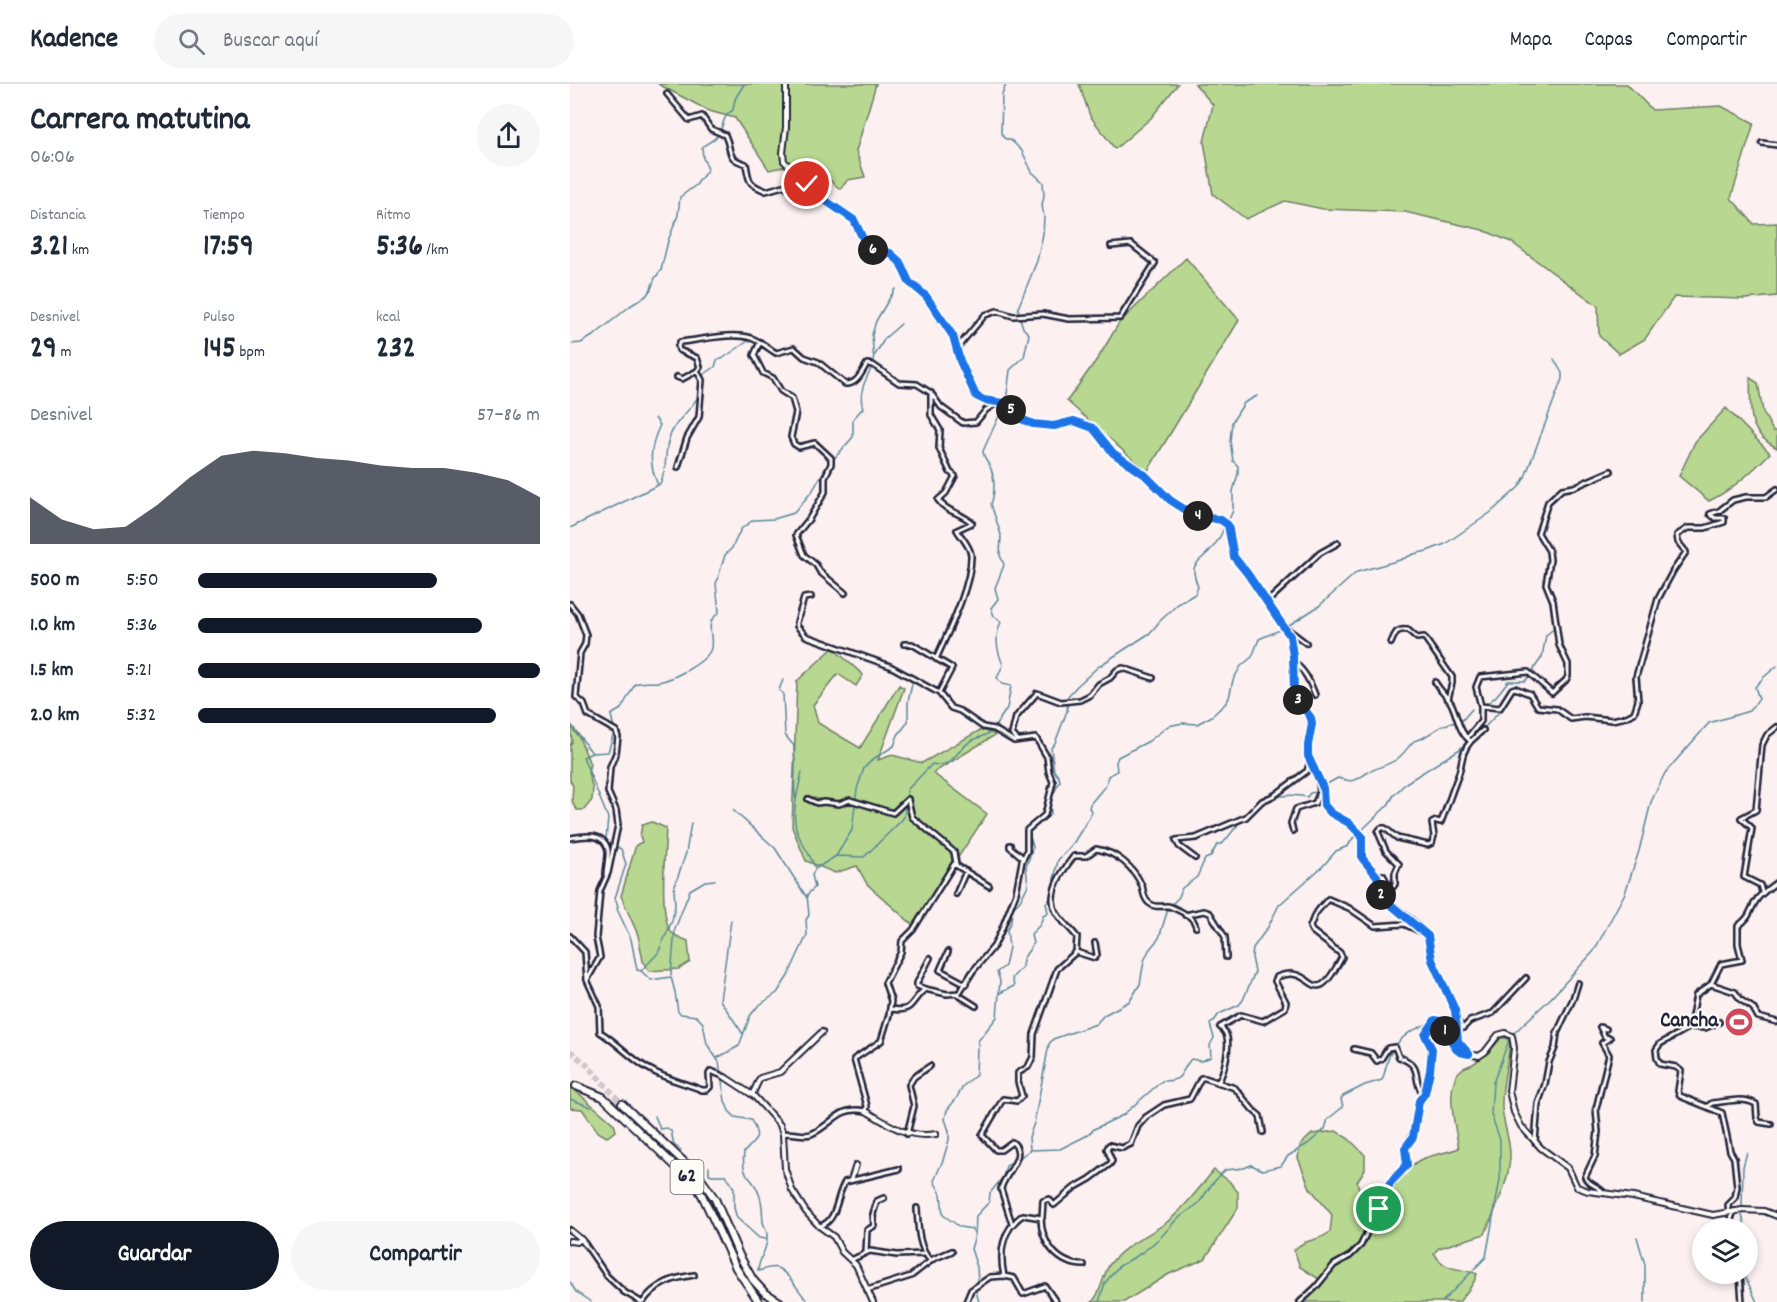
<!DOCTYPE html>
<html lang="es">
<head>
<meta charset="utf-8">
<style>
	body { margin:0; font-family:Dekko,sans-serif; background:#f6f6f7; color:#1f2937; height:100vh; display:flex; flex-direction:column; font-size:22px; white-space:nowrap }
	* { box-sizing:border-box; margin:0 }
	p { font-size:20px; color:#747a83 }
	.icon { flex:none; width:33px; height:33px; fill:none; stroke:currentColor; stroke-width:2; stroke-linecap:round; stroke-linejoin:round }
	.map { position:relative; flex:1; overflow:hidden }
	.panel { display:flex; flex-direction:column; background:#fff; width:570px }
	.panel>* { flex:none }
	.buttons { position:absolute; left:1122px; top:1134px; display:grid; gap:12px }
	.buttons a { display:grid; place-items:center; width:66px; height:66px; border-radius:50%; background:#fff; box-shadow:0 3px 9px #0003; font-size:30px }
	.pin { position:absolute; display:grid; place-items:center; width:51px; height:51px; color:#fff; margin:-26px; border:3px solid #fff; border-radius:50%; box-shadow:0 2px 6px #0007 }
	.km { position:absolute; width:30px; height:30px; margin:-15px; border-radius:50%; background:#222; color:#fff; font-size:16px; line-height:30px; text-align:center }
	.round { display:grid; place-items:center; flex:none; width:63px; height:63px; border-radius:32px; background:#f6f6f7 }
	.head { display:flex; align-items:center; justify-content:space-between; height:102px; padding:0 30px }
	h1 { font-size:33px; font-weight:800; line-height:45px }
	.stats { display:grid; grid-template-columns:repeat(3,1fr); gap:9px; height:102px; padding:6px 30px }
	.stats div { display:grid; align-content:center }
	.stats b { font-size:30px; font-weight:800 }
	.stats small { font-size:16px; font-weight:400 }
	.stats p { font-size:16px }
	.chart { height:168px; padding:12px 30px }
	.chart p { display:flex; justify-content:space-between }
	.chart svg { width:100%; height:108px; margin-top:6px; fill:#111827; opacity:.7 }
	.cta { display:flex; gap:12px; margin-top:auto; padding:12px 30px }
	.cta a { flex:1; height:69px; border-radius:36px; background:#111827; color:#fff; font-size:24px; font-weight:800; line-height:69px; text-align:center }
	.cta a+a { background:#f6f6f7; color:#1f2937 }
	ul { padding:0 30px; list-style:none; font-size:20px }
	li { display:grid; grid-template-columns:96px 72px 1fr; align-items:center; height:45px }
	li i { height:15px; border-radius:8px; background:#111827 }
	header { display:flex; align-items:center; gap:36px; box-sizing:border-box; height:84px; padding:0 30px; background:#fff; border-bottom:2px solid #e0e1e3 }
	header strong { font-size:28px }
	nav { display:flex; gap:33px; margin-inline-start:auto; font-size:21px }
	.search { width:420px; height:54px; background:#f6f6f7; display:flex; align-items:center; gap:15px; box-sizing:border-box; padding:0 21px; border-radius:33px; color:#747a83; font-size:22px }
	main { display:flex; flex:1; min-height:0 }
	.map>svg:first-child { display:block }
	.green { fill:#b8d891; stroke:#6d7d66; stroke-width:1.5 }
	.lines { fill:none; stroke-linecap:round; stroke-linejoin:round }
	.stream { stroke:#578799; stroke-width:1.5 }
	.highway-tunnel { stroke:#d0c7cc; stroke-width:6; stroke-dasharray:6 3; stroke-linecap:butt }
	.street-casing { stroke:#22223b; stroke-width:8 }
	.secondary-casing { stroke:#22223b; stroke-width:8 }
	.highway-casing { stroke:#22223b; stroke-width:10 }
	.street { stroke:#fdfcf7; stroke-width:3 }
	.secondary { stroke:#fdfcf7; stroke-width:4 }
	.highway { stroke:#fdfcf7; stroke-width:6 }
	.route-casing { stroke:#fff; stroke-width:12 }
	.route { stroke:#1a73e8; stroke-width:8 }
	.labels { text-anchor:middle; dominant-baseline:central; stroke-width:4.5; stroke-linejoin:round; paint-order:stroke }
	.shield { fill:#fdfcf7; stroke:#646373; stroke-width:1.5 }
	.shield-label { font-size:20px; font-weight:bold; fill:#22223b }
	.poi-label { font-size:21px; font-weight:bold; fill:#22223b; stroke:#fdfcf7; text-anchor:end }
</style>
</head>
<body>
<header>
<strong>Kadence</strong>
<div class="search"><svg class="icon" aria-label="search" viewBox="0 0 24 24"><circle cx="10" cy="10" r="6"/><path d="M15 15l6 6"/></svg>Buscar aquí</div>
<nav><a>Mapa</a><a>Capas</a><a>Compartir</a></nav>
</header>
<main>
<section class="panel">
<div class="head"><div><h1>Carrera matutina</h1><p>06:06</p></div><a class="round"><svg class="icon" aria-label="share" viewBox="0 0 24 24"><path d="M12 15V3M7 8l5-5 5 5M5 13v7h14v-7"/></svg></a></div>
<div class="stats">
<div><p>Distancia</p><b>3.21<small> km</small></b></div>
<div><p>Tiempo</p><b>17:59</b></div>
<div><p>Ritmo</p><b>5:36<small> /km</small></b></div>
</div>
<div class="stats">
<div><p>Desnivel</p><b>29<small> m</small></b></div>
<div><p>Pulso</p><b>145<small> bpm</small></b></div>
<div><p>kcal</p><b>232</b></div>
</div>
<div class="chart"><p><span>Desnivel</span>57–86 m</p>
<svg viewBox="0 0 160 44" preserveAspectRatio="none"><path d="M0 44V25L10 34L20 38L30 37L40 28L50 17L60 8L70 6L80 7L90 9L100 10L110 12L120 13L130 13L140 15L150 18L160 25V44z"/></svg>
</div>
<ul>
<li><b>500 m</b>5:50<i style="width:70%"></i></li>
<li><b>1.0 km</b>5:36<i style="width:83%"></i></li>
<li><b>1.5 km</b>5:21<i style="width:100%"></i></li>
<li><b>2.0 km</b>5:32<i style="width:87%"></i></li>
</ul>
<div class="cta"><a>Guardar</a><a>Compartir</a></div>
</section>
<div class="map">
<svg width="1207" height="1218" viewBox="0 0 1207 1218">
	<rect width="100%" height="100%" fill="#fcf0f0"/>
	<filter id="ink" filterUnits="userSpaceOnUse"><feTurbulence type="fractalNoise" baseFrequency=".0167" numOctaves="2"/><feDisplacementMap in="SourceGraphic" scale="12" xChannelSelector="R" yChannelSelector="G"/><feConvolveMatrix kernelMatrix="1 2 1 2 8 2 1 2 1" color-interpolation-filters="sRGB"/></filter>
	<g filter="url(#ink)">
		<path class="green" d="M88,0H306L286,67L295,93L278,96L270,105L238,77L199,86L165,34L139,27Z
			M509,0H608L581,34L545,65L520,32Z
			M625,0H1057L1082,26L1151,22L1184,39L1161,114L1184,140L1207,139V212L1175,215L1104,213L1075,255L1049,270L1029,252L1028,222L941,158L913,146L835,128L753,125L715,117L676,135L643,110L634,58L643,21Z
			M616,174L669,236L577,388L497,317L530,271L549,239Z
			M1180,294L1188,299L1193,328L1203,347H1207V364C1174,347 1182,326 1180,294Z
			M1156,324L1200,369C1182,388 1162,406 1139,417L1109,392L1125,358Z
			M263,564L293,591L286,602L268,590L243,621L248,639L290,664L329,601L334,604L308,676L322,671L352,679L412,645L425,651L363,689L417,730L343,841L297,800L287,782L265,789L236,777L222,743L227,597Z
			M0,642L9,653L20,680L18,688L23,705L22,716L14,726H7L4,722L2,716L3,702L0,696V661L2,658Z
			M82,738L96,744C95,765 89,834 101,848C105,852 113,855 118,857L120,878L109,885L79,887L73,877L68,851L51,812L66,761L72,758L70,752L72,741Z
			M931,954H936L940,958C938,980 931,1001 932,1023C933,1041 941,1056 940,1074C938,1102 925,1124 915,1150L869,1164L864,1169C877,1190 888,1182 907,1190C905,1200 895,1210 889,1218H733L750,1200L749,1195L730,1183L724,1166C737,1153 746,1159 760,1148L762,1131L740,1104L728,1074L730,1061L742,1050L766,1047L779,1055L795,1071V1085L787,1098L798,1128L803,1132C813,1118 836,1081 852,1075C864,1070 877,1069 889,1064C885,1044 874,1000 891,986C894,983 899,982 903,980C914,973 923,964 931,954Z
			M0,1002L44,1040L46,1047L37,1053L28,1048L12,1025L0,1024Z
			M644,1086L659,1097L668,1108V1124L635,1175L599,1190L554,1218H522C532,1208 532,1192 540,1180C554,1161 578,1152 597,1138C615,1124 629,1104 644,1086Z"/>
		<g class="lines">
			<path class="stream" d="M436,0L432,11L431,49L434,54L442,57L452,67L462,88L473,98L474,112L472,121L474,133L473,150L467,177L448,224L449,231
				M0,260L11,259L26,250L60,222L76,212L81,205L85,194L91,186L98,157L108,131L110,113L126,101L138,85L133,74L132,63C137,59 145,56 148,51C154,42 152,32 163,26L165,15L174,0
				M305,271L315,254L331,240
				M304,279L302,251L306,237L325,205
				M132,295L133,291L145,283L147,276L152,275L178,257
				M436,318L440,286L454,273L459,250L453,244L450,234
				M85,334L90,341C80,362 78,380 88,401
				M658,437L663,427V407L668,390V382L663,377L660,357L662,338L674,319L687,312
				M0,444L90,400C98,382 94,375 98,358C102,339 120,328 129,311
				M716,543L749,522L787,488L830,476L844,470L857,467L875,460L920,429L949,403L955,393L992,295V289L984,275
				M961,589L972,573L976,551L986,543
				M213,596L209,606L213,610L215,651L224,662C223,669 226,674 225,681C225,694 223,704 226,716
				M914,621C925,616 931,606 938,597H955L960,591
				M0,639L22,669L13,673L38,734L36,755L39,760L51,765L56,780L45,814L48,822L47,825L61,855L67,886L71,887L81,896L101,893L105,908L108,928L111,930L126,932L133,939L137,960L149,978L155,1017L159,1027L165,1033L181,1036C191,1054 187,1055 174,1068C171,1097 182,1089 189,1110C193,1119 192,1128 193,1138C194,1142 197,1147 197,1151C199,1164 188,1175 188,1187C192,1186 201,1182 207,1184C218,1188 230,1209 238,1218
				M890,639L902,625
				M44,644L41,631L51,625L65,600C73,597 80,599 88,598C102,596 134,579 140,567C145,557 136,543 143,534C145,532 148,530 149,528L146,500L155,471L162,464L171,445L183,436L204,435L224,429L243,406L255,385L283,353V335L293,324C288,310 295,296 302,283
				M424,644L437,624L441,602L432,600L427,594L433,581C427,566 424,553 431,538L424,532L421,524L428,515L425,504L434,481L430,471L431,451L421,420C425,410 425,395 421,385C419,378 413,374 413,367L433,323
				M913,645L929,628
				M22,669L38,668L44,648
				M232,688C228,708 220,730 228,750C233,762 241,772 245,784
				M753,702L768,694C784,699 784,697 797,689C807,683 817,682 827,675C833,671 837,664 842,659C845,655 846,657 850,655C862,650 873,637 888,639
				M337,714V706L362,680C382,686 387,665 401,657C409,652 417,653 422,646
				M686,725C701,711 719,709 737,713L740,709L748,708
				M163,726L205,764L237,814
				M792,750L794,744L818,721L824,711L836,699L890,665L898,656L903,654
				M654,758L670,738L676,734
				M266,772L282,746L287,705L294,684L303,675L324,662L328,651L338,638V618L342,600
				M601,821L609,813L612,804L627,793L635,775L640,773L647,761L653,759
				M161,836L150,916L173,950
				M71,887L88,869L102,837L105,822L104,804L116,769L121,739
				M101,891L105,845L120,806L135,797L145,796
				M430,909L444,902L442,894L452,883L453,875L463,860L461,850L470,841L473,832L478,829L476,819L480,815L488,776L501,763L520,732L522,728L519,724L520,720L536,701L538,692L547,687L546,678L548,673L579,657L598,642L613,639L627,640L642,632L655,620L659,614L663,596L671,582L682,573L689,555L712,545
				M892,942L900,936
				M944,949L981,914L1024,867L1055,809L1069,767L1081,718L1095,689L1139,639L1179,627L1189,615L1185,603L1194,593L1207,582
				M825,962C840,943 848,947 865,935L872,937L876,945L884,944
				M147,974L169,962L180,932L188,922L207,909L218,892L237,851L236,836L239,831L237,811L245,803L242,791L245,785L266,772L294,773L331,737L334,733L336,718
				M0,1015L21,1023
				M85,1032L90,1045L97,1044L101,1047L104,1061L111,1066
				M460,1066L459,1053L464,1039L479,960L483,955L526,940L534,931L560,917L570,900L574,877L579,866L589,854L598,825
				M448,1075L460,1066L490,1065L516,1052L524,1045L553,1031L592,997C616,997 609,988 621,975L631,977L641,973L640,961L644,954L640,940L644,937L649,930L669,921L673,916L685,888L682,873L683,864L698,843L709,821L753,782L766,767L778,762L783,754L787,752
				M139,1083V1090L142,1091H156L164,1104V1124L167,1134L189,1154L196,1155
				M1172,1122L1173,1083L1177,1068
				M1172,1131L1175,1144
				M405,1151L406,1132L419,1118L420,1109L433,1093L436,1082L444,1076
				M1067,1153L1075,1181V1218
				M1174,1190L1187,1218
				M0,1198L6,1208L21,1218
				M409,1218L405,1204L408,1197L407,1183L401,1165L405,1151L402,1145L390,1143L373,1131L371,1110L364,1097L373,1076L379,1056V1047L375,1035L377,1026L386,1015L393,1002L406,991L407,964L409,962L408,957L427,933L430,897L427,888L435,882L439,863L437,846L441,838L442,825L450,817L458,801L456,783L463,763L459,749L481,730L480,717L490,697L489,693L484,687L481,664L485,659L497,627L498,612L507,602L529,582L580,549L590,537L608,520L625,510L628,503C618,477 628,481 643,463C648,457 652,449 655,442
				M529,1218L535,1199L548,1183L573,1168L591,1153L606,1136L629,1119L642,1100L655,1086L674,1084L681,1081L693,1086L711,1082L718,1072L739,1059L755,1045L758,1035L773,1023L771,1015L773,1012L795,1001L812,996C817,985 816,973 824,964
				M872,1218L916,1173L930,1095V1056L921,1030L923,999L939,956"/>
			<path class="highway-tunnel" d="M0,967L17,981L52,1020"/>
			<g class="street-casing">
				<path id="street" d="M97,10L119,36L132,32L141,45L155,51C163,68 155,74 176,80C179,98 178,100 196,107L213,102L245,112L249,116L256,117
					M1192,59L1207,61
					M190,258L184,271L193,289L203,294L211,307L222,314L226,328L221,353L224,360L229,363L245,359L261,374V380L255,393V408L239,435L226,451L234,471L246,481L250,488L275,509
					M387,264L415,231L427,227L443,232L473,230L499,235L550,234L585,179L561,160L541,162
					M107,293L112,295L127,287L130,283L127,274L109,266L108,262L110,258C131,256 162,248 181,254C190,257 198,264 206,269L224,264L234,273L248,278L275,300C287,301 291,289 297,280L303,281L329,299L347,300L361,309L371,323L393,339L406,338L416,326L427,319
					M361,309V331L370,346L369,364L380,388L385,392L376,409L368,416C376,428 392,429 402,439L387,446C391,453 400,462 401,471C402,501 378,548 366,575
					M108,383L117,354L129,333L132,296L127,287
					M241,513L234,514L227,538V542L236,552L320,582L369,609L381,624L390,627L413,643L424,645L444,657L466,654L477,673L479,688L483,698L475,731L457,746V767L452,777L446,809L431,847L424,862L403,887L389,909L377,910L355,905C340,917 344,929 321,925
					M697,518L750,469L768,459
					M0,520L8,530L16,551L15,560L10,569L6,613L14,620L18,631L46,647L48,653L46,669L40,683L38,708L46,726L48,741L38,789L30,807L26,853L30,873L17,896
					M716,544L736,559
					M821,559C825,550 826,544 838,546L847,554L854,553L882,593V599L878,615
					M334,560H342L382,584L369,609
					M723,578C735,586 740,598 745,611
					M865,598C870,607 876,611 881,619C887,630 888,646 898,655
					M911,622L930,624L942,605L945,604L960,610L968,623L987,625L1001,635L1015,633L1042,636L1056,633L1064,629L1068,617L1066,593L1088,515L1103,487L1116,468L1108,458L1107,451L1118,444H1135L1154,438V434H1145L1140,430L1149,427L1163,416L1176,413H1196L1207,405
					M448,656L442,650L446,633L467,609L491,618L510,616L520,611L529,600L540,594L547,586L553,584L583,594
					M901,657L913,646
					M238,715L247,719L254,718L269,720L280,716L323,729L338,715
					M338,716L342,733L384,768L386,780
					M723,747L721,739L726,725L745,719L750,708L749,699
					M0,754C12,752 34,747 38,766C39,773 36,783 36,791
					M440,761V763L453,774
					M625,774L609,762L606,756L626,754L676,733L692,717L705,711L737,687L740,678
					M807,792L813,791L819,802L823,803L825,800V789L829,780L816,767L808,748L811,744H815L827,754L858,761L862,759L864,752L862,739L866,737L871,738C877,723 882,707 888,692C893,678 890,670 901,657L898,655V653L911,637V622L906,603L910,593L958,588L982,609L996,596L998,592V580L989,561L983,517L976,500L980,476L979,467L968,449L978,418L992,405L1004,403L1041,387
					M1192,808L1190,801L1174,793L1182,744L1171,734L1186,726L1192,661L1197,651L1207,643
					M386,810L396,787
					M615,831L634,827L640,829L655,853L656,873
					M0,852L15,868L17,896L29,922L30,948C48,959 61,975 79,985C95,995 115,999 132,1006H137L140,1003L139,990L141,987L155,993
					M378,868L370,886L396,900
					M506,868L525,874L527,871L525,859
					M1141,900L1165,908L1171,916L1183,924L1188,933L1207,938
					M355,905L347,902V899L360,874
					M387,910L406,922
					M886,936L893,944L900,937L923,929L956,894
					M1120,943L1135,944L1149,938
					M784,965L801,969L807,977L811,975L818,964L825,963L829,973C855,983 841,994 853,1010L860,987L862,965L855,951L865,936L870,937L886,965L890,968L899,970
					M648,999C654,988 661,962 656,950C655,947 652,945 650,943L671,931L693,937L715,924L716,918L705,897L707,893C746,877 740,934 772,873L770,869L742,847L740,843L745,830L758,815L779,824L805,842L834,840L852,848
					M1138,1022L1142,1019C1157,1018 1172,1012 1186,1020L1187,1034L1189,1038L1201,1040
					M213,1050C222,1047 232,1053 241,1050C263,1041 268,1021 296,1027L297,1022L284,975L311,957L319,931L321,917L315,899L331,868L332,857L343,846L384,780L419,802
					M337,1050L344,1022L339,1001L344,993L360,982
					M965,1058L968,1020L975,1000L979,978L985,964L987,949L1003,915L1008,899
					M1034,1109C1029,1102 1018,1101 1015,1093L1025,1072L1028,1048L1026,1025L1039,971L1032,959L1040,954L1035,953L1030,943L1036,945
					M347,1124C348,1141 348,1165 361,1177
					M1159,1129L1158,1121L1165,1114L1167,1103L1164,1074L1160,1067L1152,1029L1110,1012L1108,1007L1111,987L1106,983L1090,980L1087,974L1086,966L1090,960L1120,943L1126,911L1141,900L1151,880L1172,876L1168,860V842C1183,831 1178,827 1188,814C1193,808 1200,803 1207,798
					M471,1134C471,1159 488,1181 514,1181
					M442,1140L431,1105C433,1091 459,1071 442,1058L431,1066H426L412,1051L433,1015L447,1017L452,1012L448,998V989L458,983L463,973L464,950L487,885L506,868L507,853C501,845 491,837 486,828C476,809 493,786 504,772H516L526,765C546,768 564,783 572,802C574,808 573,814 579,819C585,824 590,822 597,822C601,822 619,831 622,835C623,835 626,842 626,843
					M250,1142C268,1137 266,1111 275,1098L329,1085
					M1162,1144L1161,1135L1164,1127
					M0,1146L11,1155
					M15,1160L37,1192L54,1208L71,1218
					M296,1168L297,1146L304,1142L303,1130L307,1117L314,1114
					M281,1176L300,1167L327,1171L354,1170
					M1170,1190L1172,1218
					M434,1192C429,1169 432,1145 453,1131L472,1134L473,1117L479,1115L484,1121L504,1104L520,1095L540,1080L542,1077L537,1065L539,1061L552,1064L561,1060L568,1042L576,1033L594,1021L620,1015L631,994H635L665,1004L683,1026L690,1032L693,1048
					M297,1206L341,1192L363,1175L382,1167
					M73,1218C85,1200 103,1194 124,1191
					M396,1218L401,1206L420,1193L434,1192L444,1194L453,1210L475,1202L486,1218
					M730,1218L746,1203L764,1181L780,1172L791,1161L820,1099L837,1081L835,1064C848,1048 844,1028 852,1010"/>
			</g>
			<g class="secondary-casing">
				<path id="secondary" d="M216,0V43L213,69L214,77L250,112L284,136L297,163L324,172L334,185L339,198L352,208L361,219L385,255L390,277L406,312L414,316L433,319L449,334L463,340L484,342L504,337L516,341L527,349L543,369L575,391L600,416L622,430L651,436L658,441L664,473L677,489L720,552L723,572L724,605L729,617L741,634L742,640L738,661V672L753,704L754,721L761,729L779,739L792,752V774L807,792L813,814L843,837L858,852L862,876L885,926L887,951L891,961L899,970L909,972L915,968L928,951L935,949L942,952L944,964L939,1007L944,1028L951,1042L971,1064L998,1084L1007,1103L1018,1107L1063,1113L1143,1131L1172,1126L1194,1127L1207,1132
					M155,993L184,1012L210,1041L213,1050L215,1085L222,1106L236,1128L249,1142L264,1153L272,1168L286,1181L303,1218
					M182,1011L190,994L210,988L252,948
					M296,1027C319,1041 339,1055 366,1050
					M281,1096L286,1081
					M0,1157L7,1158L11,1155L15,1160"/>
			</g>
			<g class="highway-casing">
				<path id="highway" d="M6,1002L33,1013L127,1103L132,1111L166,1184L189,1218
					M52,1020L129,1092L145,1115L169,1171L183,1196L194,1208L210,1218"/>
			</g>
			<use href="#street" class="street"/>
			<use href="#secondary" class="secondary"/>
			<use href="#highway" class="highway"/>
		</g>
	</g>
	<g class="lines" filter="url(#ink)">
		<g class="route-casing">
			<path id="route" d="M237,100L256,117L284,136L297,163L305,166L320,169L330,178L339,198L356,212L383,252L390,277L406,312L414,316L433,319L449,334L463,340L484,342L504,337L523,344L543,369L575,391L600,416L622,430L651,436L658,441L664,473L677,489L720,552L723,572L724,605L729,617L741,634L742,640L738,661V672L753,704L754,721L761,729L779,739L792,752V774L807,792L813,814L858,852L862,876L885,926L888,957L899,970L890,968L886,965L870,937L865,936L855,951L862,965L860,987L855,1009L849,1017L843,1053L835,1064L837,1081L820,1099L809,1125"/>
		</g>
		<use href="#route" class="route"/>
	</g>
	<defs>
		<g id="stadium-disc" transform="scale(1.5)"><circle r="9.5" fill="#d1495b" stroke="#fdfcf7"/><path d="M0-5a6.5 5 0 1 0 0 10a6.5 5 0 1 0 0-10ZM-3.5-1.8h7v3.6h-7Z" fill="#fff"/></g>
	</defs>
	<g fill-rule="evenodd">
		<use href="#stadium-disc" x="1169" y="938"/>
	</g>
	<g class="labels">
		<rect class="shield" x="100.5" y="1076" width="33" height="34" rx="4.5"/>
		<g class="shield-label">
			<text x="117" y="1093">62</text>
		</g>
		<g class="poi-label">
			<text x="1148" y="938">Cancha</text>
		</g>
	</g>
</svg>
<div class="buttons">
<a><svg class="icon" aria-label="layers" viewBox="0 0 24 24"><path d="M12 4l9 5-9 5-9-5zM3 14l9 5 9-5"/></svg></a>
</div>
<div class="pin" style="left:809px;top:1125px;background:#1e9e55"><svg class="icon" aria-label="arrive" viewBox="0 0 24 24"><path d="M6 21V4h12l-3 4 3 4H6"/></svg></div>
<div class="pin" style="left:237px;top:100px;background:#d93025"><svg class="icon" aria-label="check" viewBox="0 0 24 24"><path d="M5 12l5 5 9-10"/></svg></div>
<b class="km" style="left:875px;top:947px">1</b>
<b class="km" style="left:811px;top:811px">2</b>
<b class="km" style="left:728px;top:616px">3</b>
<b class="km" style="left:628px;top:432px">4</b>
<b class="km" style="left:441px;top:326px">5</b>
<b class="km" style="left:303px;top:166px">6</b>
</div>
</main>
</body>
</html>
